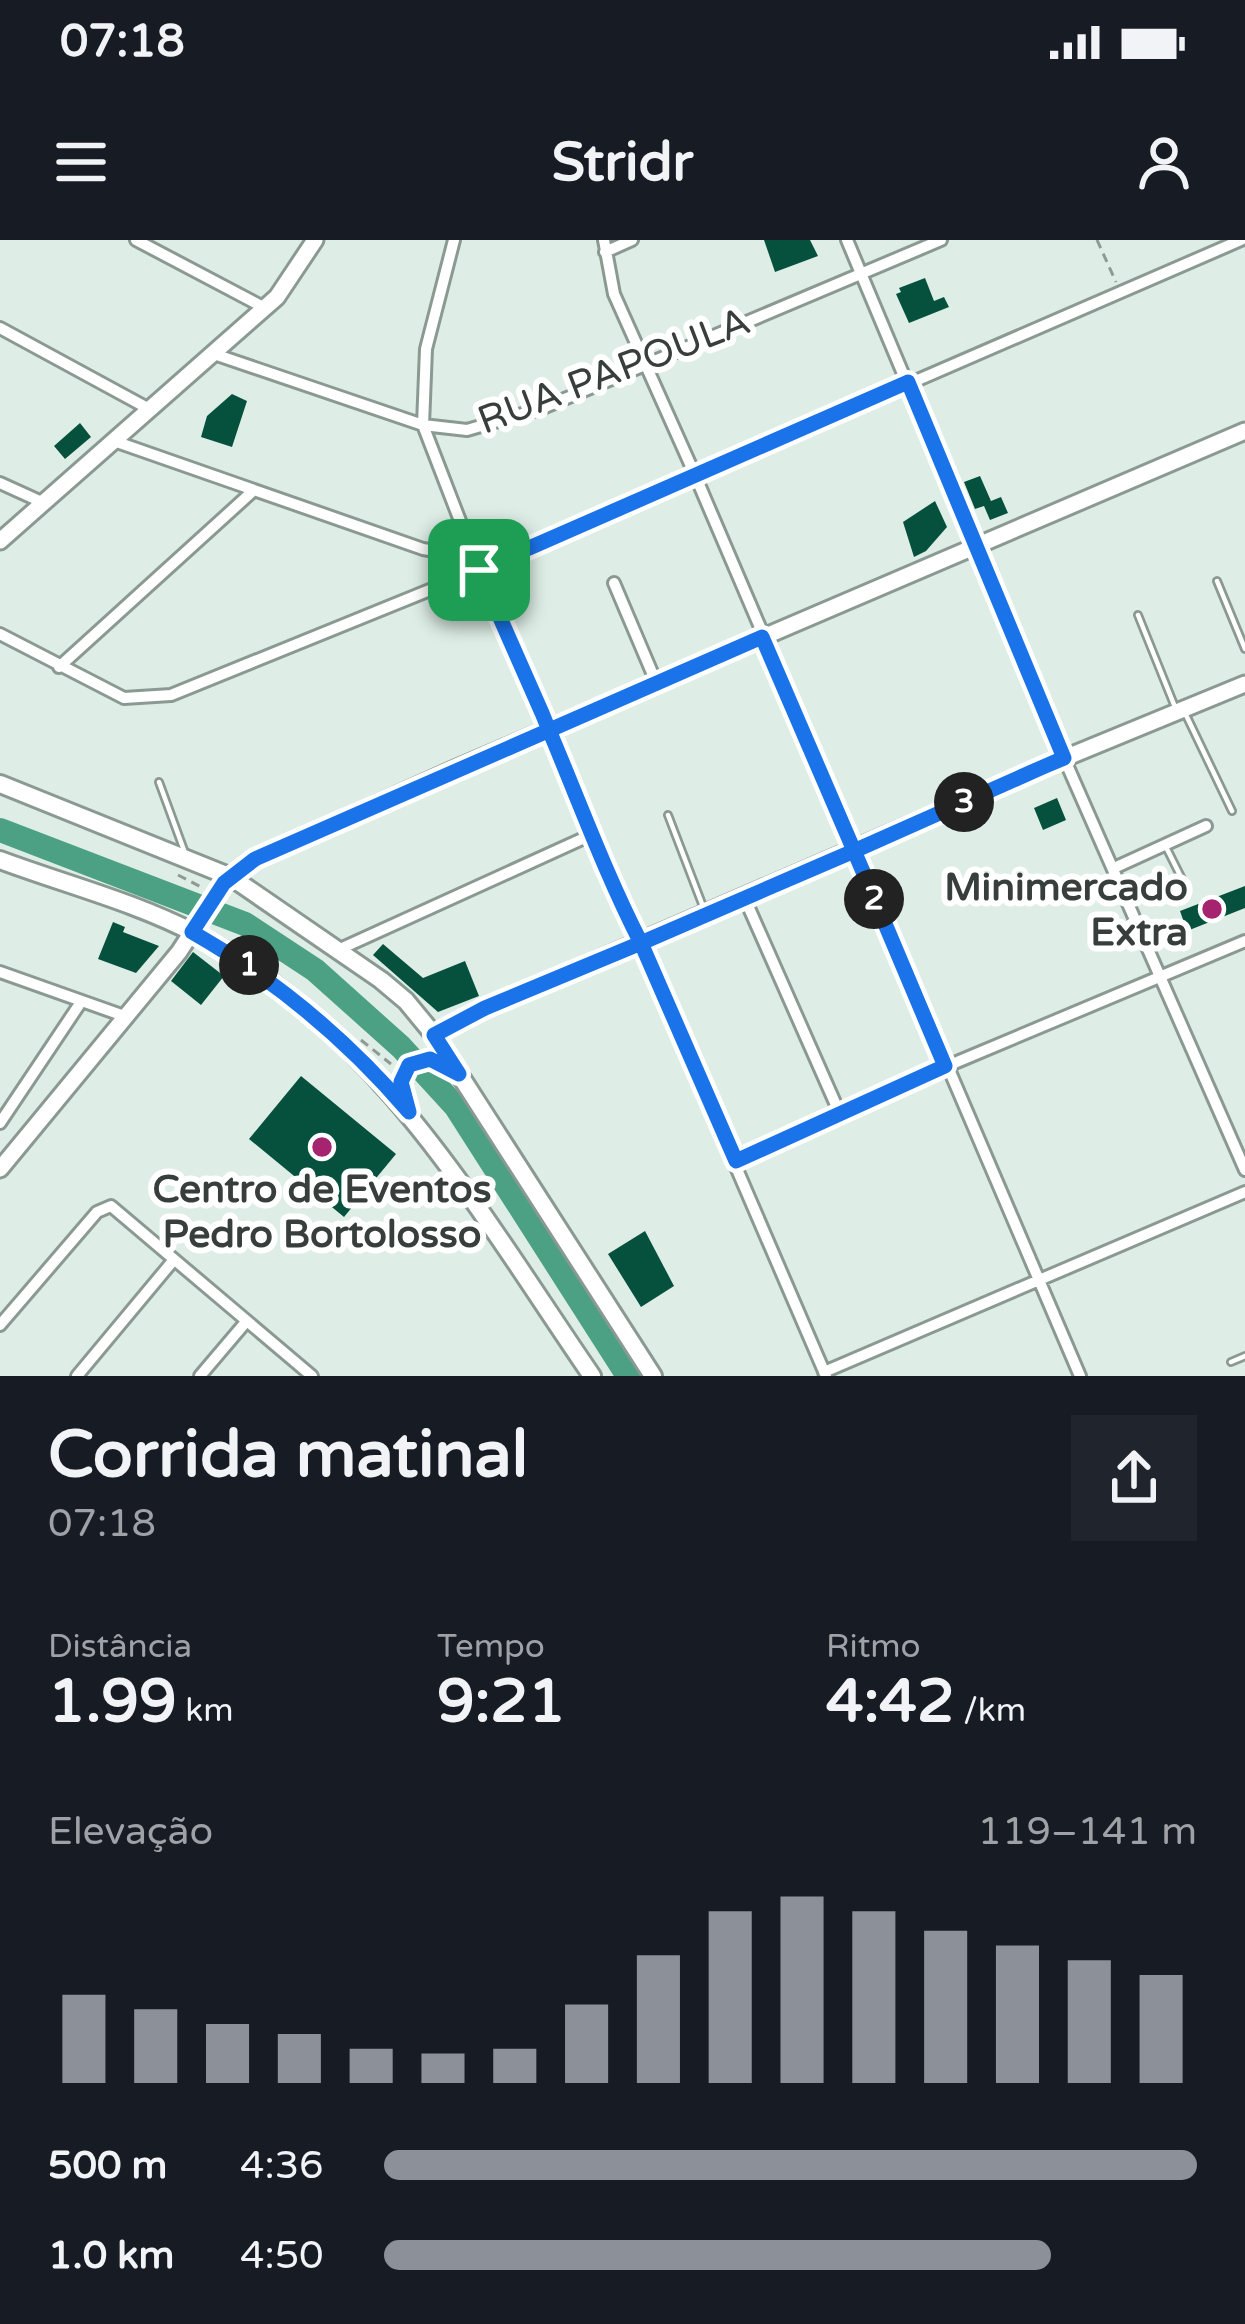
<!DOCTYPE html>
<html lang="pt">
<head>
<meta charset="utf-8">
<style>
	body { margin:0; font-family:"Varela Round",sans-serif; background:#20242c; color:#f1f3f6; height:100vh; display:flex; flex-direction:column; font-size:45px; white-space:nowrap }
	* { box-sizing:border-box; margin:0 }
	p { font-size:39px; color:#9ea1a6 }
	.icon { flex:none; width:66px; height:66px; fill:none; stroke:currentColor; stroke-width:2; stroke-linecap:round; stroke-linejoin:round }
	.map { position:relative; height:1136px; overflow:hidden }
	.details { display:flex; flex-direction:column; background:#171b24; flex:1 }
	.details>* { flex:none }
	.pin { position:absolute; display:grid; place-items:center; width:102px; height:102px; color:#fff; margin:-51px; border-radius:24px; box-shadow:0 6px 18px #0006 }
	.km { position:absolute; width:60px; height:60px; margin:-30px; border-radius:50%; background:#222; color:#fff; font-size:33px; line-height:60px; text-align:center }
	.round { display:grid; place-items:center; flex:none; width:126px; height:126px; border-radius:0px; background:#20242c }
	.overview { display:flex; align-items:center; justify-content:space-between; height:204px; padding:0 48px }
	h1 { font-size:66px; font-weight:700; line-height:90px }
	.figures { display:grid; grid-template-columns:repeat(3,1fr); gap:18px; height:204px; padding:12px 48px }
	.figures div { display:grid; align-content:center }
	.figures b { font-size:60px; font-weight:700 }
	.figures small { font-size:33px; font-weight:400 }
	.figures p { font-size:33px }
	.chart { height:336px; padding:24px 48px }
	.chart p { display:flex; justify-content:space-between }
	.chart svg { width:100%; height:216px; margin-top:12px; stroke:#8c9099; stroke-width:6 }
	ul { padding:0 48px; list-style:none; font-size:39px }
	li { display:grid; grid-template-columns:192px 144px 1fr; align-items:center; height:90px }
	li i { height:30px; border-radius:15px; background:#8c9099 }
	.status { display:flex; justify-content:space-between; align-items:center; height:84px; padding:0 60px; background:#171b24; direction:ltr }
	.status svg { height:33px; fill:currentColor }
	header { display:flex; justify-content:space-between; align-items:center; height:156px; padding:0 48px; background:#171b24; font-size:54px; font-weight:700 }
	.map>svg:first-child { display:block }
	.lines { fill:none; stroke-linecap:round; stroke-linejoin:round }
	.river { stroke:#4ca185; stroke-width:24 }
	.building { fill:#06513e }
	.service-casing { stroke:#8b9993; stroke-width:10 }
	.minor-casing { stroke:#8b9993; stroke-width:16 }
	.secondary-casing { stroke:#8b9993; stroke-width:21 }
	.primary-casing { stroke:#8b9993; stroke-width:22 }
	.path { stroke:#8f9a95; stroke-width:3; stroke-dasharray:9 6; stroke-linecap:butt }
	.service { stroke:#fff; stroke-width:4.5 }
	.minor { stroke:#fff; stroke-width:10 }
	.secondary { stroke:#fff; stroke-width:15 }
	.primary { stroke:#fff; stroke-width:16 }
	.route-casing { stroke:#fff; stroke-width:24 }
	.route { stroke:#1a73e8; stroke-width:15 }
	.poi-dot { fill:#a62370; stroke:#fff; stroke-width:4.5 }
	.labels { text-anchor:middle; dominant-baseline:central; stroke-width:12; stroke-linejoin:round; paint-order:stroke }
	.street-label { font-size:39px; fill:#383e3c; stroke:#fff }
	.poi-label { font-size:39px; font-weight:bold; fill:#383e3c; stroke:#fff; text-anchor:end }
</style>
</head>
<body>
<div class="status"><b>07:18</b><svg viewBox="0 0 49 12"><path d="M0 12V9h3v3zM5 12V6h3v6zM10 12V3h3v9zM15 12V0h3v12zM26 1h20v11H26zM47 4h2v5h-2z"/></svg></div>
<header><svg class="icon" aria-label="menu" viewBox="0 0 24 24"><path d="M4 6h16M4 12h16M4 18h16"/></svg>Stridr<svg class="icon" aria-label="person" viewBox="0 0 24 24"><circle cx="12" cy="8" r="4"/><path d="M4 21q1-7 8-7t8 7"/></svg></header>
<div class="map">
<svg width="1245" height="1136" viewBox="0 0 1245 1136">
	<rect width="100%" height="100%" fill="#deeee7"/>
	<g class="lines">
		<path class="river" d="M0,590L245,684L315,730L401,807L456,867L628,1136"/>
	</g>
	<path class="building" d="M764,0H810L818,16L775,32Z
		M925,38L934,61L944,57L949,67L909,83L896,54L901,52L899,48Z
		M232,154L247,161L232,207L201,197L207,176Z
		M80,183L91,197L65,219L54,206Z
		M980,236L991,261L1001,257L1008,273L990,280L984,266L975,269L964,242Z
		M935,261L947,287L926,311L914,317L903,282Z
		M1057,558L1066,580L1043,590L1034,568Z
		M1245,646V668L1187,691L1180,671Z
		M113,682L125,687L123,692L159,706L136,733L98,719Z
		M383,704L423,738L465,721L479,756L438,772L373,715Z
		M193,712L224,736L201,765L171,741Z
		M301,836L396,914L344,977L249,899Z
		M645,991L674,1046L641,1067L608,1014Z"/>
	<g class="lines">
		<g class="service-casing">
			<path id="service" d="M1217,341L1245,409
				M1138,375L1175,467
				M1186,475L1232,571
				M159,542L185,613
				M668,575L704,669
				M1166,607L1185,645
				M1231,1122L1245,1116"/>
		</g>
		<g class="minor-casing">
			<path id="minor" d="M136,0L265,68
				M454,0L426,109L423,185L479,330L826,1136
				M604,0L614,54L695,235L1080,1136
				M847,0L1064,518L1245,930
				M605,12L632,0
				M0,88L151,170
				M214,114L423,185L467,190L543,168L941,0
				M114,201L423,309L473,317
				M0,243L44,263
				M614,343L656,442
				M0,394L124,458L171,455L479,330L1241,0
				M59,427L253,251
				M1114,628L1206,586
				M745,659L840,874
				M340,709L593,594
				M0,732L127,777
				M0,883L81,762
				M736,921L945,827L1245,701
				M0,1085L97,972L111,966L312,1136
				M824,1132L1245,952
				M77,1136L172,1022
				M200,1136L245,1083"/>
		</g>
		<g class="secondary-casing">
			<path id="secondary" d="M0,301L277,57L315,0
				M434,795L486,768L1043,527L1245,444
				M0,929L179,712L224,643L255,619L457,528L1245,191"/>
		</g>
		<g class="primary-casing">
			<path id="primary" d="M0,544L231,637L381,740L406,761L434,795L653,1136
				M0,620C64,644 135,662 196,694C380,793 478,970 592,1136
				M408,868L401,842L409,825L430,819L453,830"/>
		</g>
		<path class="path" d="M1097,0L1116,42
			M178,635L201,647
			M361,800L391,824"/>
		<use href="#service" class="service"/>
		<use href="#minor" class="minor"/>
		<use href="#secondary" class="secondary"/>
		<use href="#primary" class="primary"/>
	</g>
	<g class="lines">
		<g class="route-casing">
			<path id="route" d="M479,330L542,473L549,490C579,561 606,635 641,703L485,768L434,795L459,834L430,819L409,825L401,842L409,872C346,798 276,740 192,692L224,643L255,619L762,397L849,599L867,641L945,826L736,921L641,703L833,620L854,611L1043,527L1064,518L908,142L479,330"/>
		</g>
		<use href="#route" class="route"/>
	</g>
	<g class="poi-dot">
		<circle cx="1212" cy="669" r="12"/>
		<circle cx="322" cy="907" r="12"/>
	</g>
	<g class="labels">
		<g class="street-label">
			<text transform="translate(614 131) rotate(-21)">RUA PAPOULA</text>
		</g>
		<g class="poi-label">
			<text x="1188" y="647">Minimercado<tspan x="1188" dy="45">Extra</tspan></text>
			<text x="322" y="949" text-anchor="middle">Centro de Eventos<tspan x="322" dy="45">Pedro Bortolosso</tspan></text>
		</g>
	</g>
</svg>
<div class="pin" style="left:479px;top:330px;background:#1e9e55"><svg class="icon" aria-label="arrive" viewBox="0 0 24 24"><path d="M6 21V4h12l-3 4 3 4H6"/></svg></div>
<b class="km" style="left:249px;top:725px">1</b>
<b class="km" style="left:874px;top:659px">2</b>
<b class="km" style="left:964px;top:562px">3</b>
</div>
<section class="details">
<div class="overview"><div><h1>Corrida matinal</h1><p>07:18</p></div><a class="round"><svg class="icon" aria-label="share" viewBox="0 0 24 24"><path d="M12 15V3M7 8l5-5 5 5M5 13v7h14v-7"/></svg></a></div>
<div class="figures">
<div><p>Distância</p><b>1.99<small> km</small></b></div>
<div><p>Tempo</p><b>9:21</b></div>
<div><p>Ritmo</p><b>4:42<small> /km</small></b></div>
</div>
<div class="chart"><p><span>Elevação</span>119–141 m</p>
<svg viewBox="0 0 160 44" preserveAspectRatio="none"><path d="M5 44V26M15 44V29M25 44V32M35 44V34M45 44V37M55 44V38M65 44V37M75 44V28M85 44V18M95 44V9M105 44V6M115 44V9M125 44V13M135 44V16M145 44V19M155 44V22"/></svg>
</div>
<ul>
<li><b>500 m</b>4:36<i style="width:100%"></i></li>
<li><b>1.0 km</b>4:50<i style="width:82%"></i></li>
</ul>
</section>
</body>
</html>
